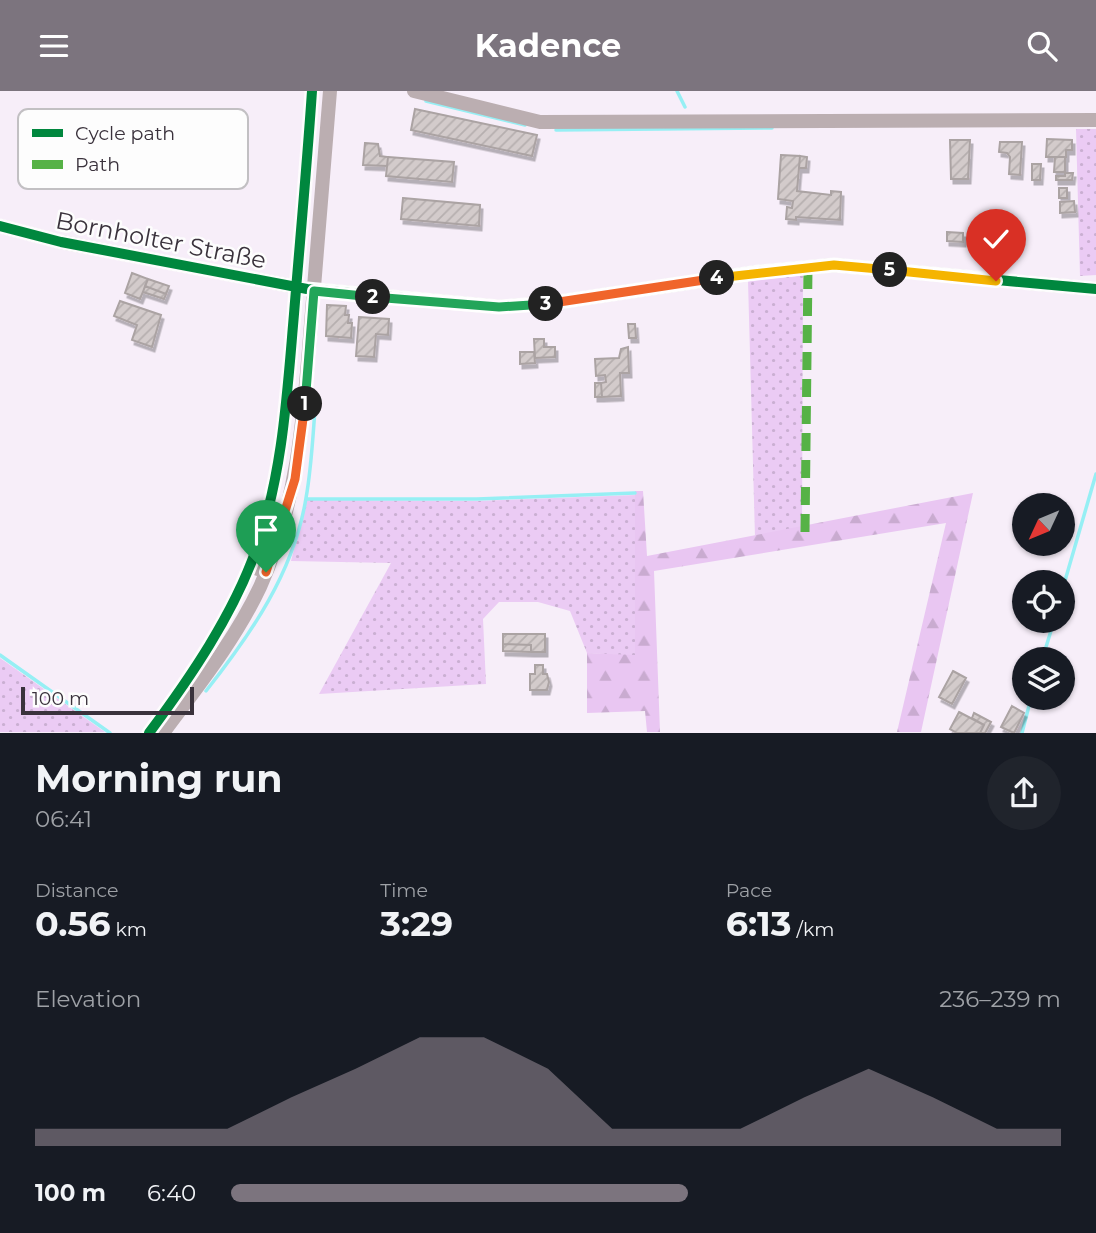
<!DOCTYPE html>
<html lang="en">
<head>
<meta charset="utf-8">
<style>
	body { margin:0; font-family:Montserrat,sans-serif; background:#20242c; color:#f1f3f6; height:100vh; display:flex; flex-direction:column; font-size:26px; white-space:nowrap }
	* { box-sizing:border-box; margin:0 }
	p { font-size:23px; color:#9ea1a6 }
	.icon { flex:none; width:38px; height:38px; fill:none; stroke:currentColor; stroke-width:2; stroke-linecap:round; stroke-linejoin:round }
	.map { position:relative; height:642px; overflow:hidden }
	.sheet { display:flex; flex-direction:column; background:#171b24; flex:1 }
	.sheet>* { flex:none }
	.needle { width:46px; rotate:226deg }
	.fabs { position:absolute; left:1012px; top:402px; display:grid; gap:14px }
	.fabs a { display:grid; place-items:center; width:63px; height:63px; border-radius:50%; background:#171b24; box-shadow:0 2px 5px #0004; font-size:35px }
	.scale { position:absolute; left:21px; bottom:18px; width:173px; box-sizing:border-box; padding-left:7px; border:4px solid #3a323c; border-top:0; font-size:19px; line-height:24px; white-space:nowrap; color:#3a323c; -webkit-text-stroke:5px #fdfdfd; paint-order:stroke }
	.pin { position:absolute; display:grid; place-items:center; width:60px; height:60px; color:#fff; margin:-72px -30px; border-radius:50% 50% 50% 0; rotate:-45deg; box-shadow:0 0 7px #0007 }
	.pin .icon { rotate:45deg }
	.km { position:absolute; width:35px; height:35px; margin:-18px; border-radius:50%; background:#222; color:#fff; font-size:19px; line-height:35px; text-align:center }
	.round { display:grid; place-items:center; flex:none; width:74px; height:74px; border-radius:37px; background:#20242c }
	.head { display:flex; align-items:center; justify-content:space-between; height:119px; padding:0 35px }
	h1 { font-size:38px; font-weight:700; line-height:52px }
	.figures { display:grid; grid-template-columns:repeat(3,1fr); gap:10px; height:119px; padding:7px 35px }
	.figures div { display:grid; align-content:center }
	.figures b { font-size:35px; font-weight:700 }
	.figures small { font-size:19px; font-weight:400 }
	.figures p { font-size:19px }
	.chart { height:196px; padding:14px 35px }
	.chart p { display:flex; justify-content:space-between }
	.chart svg { width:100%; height:126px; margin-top:7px; fill:#7c747e; opacity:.7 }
	ul { padding:0 35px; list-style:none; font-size:23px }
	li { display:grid; grid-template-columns:112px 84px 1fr; align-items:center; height:52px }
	li i { height:18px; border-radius:9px; background:#7c747e }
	header { display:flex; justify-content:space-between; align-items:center; height:91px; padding:0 35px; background:#7c747e; color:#fff; font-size:32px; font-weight:700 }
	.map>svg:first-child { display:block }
	.grass { fill:url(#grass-dots) }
	.forest { fill:url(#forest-firs) }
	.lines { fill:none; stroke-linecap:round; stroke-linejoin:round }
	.stream { stroke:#96eff4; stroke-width:3.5 }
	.building { fill:url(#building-hatch); stroke:#aba3a3; stroke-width:2; filter:url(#shadow) }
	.minor { stroke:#bbaeb1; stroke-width:14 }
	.quiet { stroke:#56b246; stroke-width:9; stroke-dasharray:18 9; stroke-linecap:butt }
	.cycleway-casing { stroke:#fdfdfd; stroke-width:15 }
	.cycleway { stroke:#00873e; stroke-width:10 }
	.split-1-casing { stroke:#fff; stroke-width:14 }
	.split-2-casing { stroke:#fff; stroke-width:14 }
	.split-3-casing { stroke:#fff; stroke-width:14 }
	.split-4-casing { stroke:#fff; stroke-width:14 }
	.split-5-casing { stroke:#fff; stroke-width:14 }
	.split-6-casing { stroke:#fff; stroke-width:14 }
	.split-1 { stroke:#f0652b; stroke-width:9 }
	.split-2 { stroke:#22a559; stroke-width:9 }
	.split-3 { stroke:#22a559; stroke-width:9 }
	.split-4 { stroke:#f0652b; stroke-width:9 }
	.split-5 { stroke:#f5b400; stroke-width:9 }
	.split-6 { stroke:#f5b400; stroke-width:9 }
	.labels { text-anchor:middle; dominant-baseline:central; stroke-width:5; stroke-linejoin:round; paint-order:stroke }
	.street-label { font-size:24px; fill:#3a323c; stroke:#fdfdfd }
	.key { fill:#fdfdfd; stroke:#c2c0c3; stroke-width:2 }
	.key-label { font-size:19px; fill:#3a323c }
</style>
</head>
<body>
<header><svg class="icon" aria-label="menu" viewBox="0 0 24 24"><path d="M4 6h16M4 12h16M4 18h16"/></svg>Kadence<svg class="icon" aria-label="search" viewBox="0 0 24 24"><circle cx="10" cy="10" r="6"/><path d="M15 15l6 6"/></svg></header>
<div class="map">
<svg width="1096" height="642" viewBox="0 0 1096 642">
	<defs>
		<pattern id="grass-dots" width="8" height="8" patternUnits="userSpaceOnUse" patternTransform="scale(1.75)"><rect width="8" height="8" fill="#ebcbf4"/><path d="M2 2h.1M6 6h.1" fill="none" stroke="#caafd2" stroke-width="1.8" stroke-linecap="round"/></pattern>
		<pattern id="forest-firs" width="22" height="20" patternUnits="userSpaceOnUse" patternTransform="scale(1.75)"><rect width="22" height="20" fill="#e9c6f2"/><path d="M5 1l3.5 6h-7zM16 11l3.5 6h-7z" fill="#c9abd0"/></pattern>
		<pattern id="building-hatch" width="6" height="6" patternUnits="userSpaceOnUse" patternTransform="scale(1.75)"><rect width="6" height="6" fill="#d3cbcb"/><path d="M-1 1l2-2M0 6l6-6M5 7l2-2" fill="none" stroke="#b6afaf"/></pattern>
		<filter id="shadow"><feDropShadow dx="2.5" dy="4.5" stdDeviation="0" flood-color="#0004"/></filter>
	</defs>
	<rect width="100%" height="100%" fill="#f7eef9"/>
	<path class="grass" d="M1076,38H1096V184L1080,185Z
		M803,182L802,437L755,446L748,190Z
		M635,404V565L587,562L570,520L538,511H499L483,528L486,593L319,603L391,472L291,470L307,409L477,410Z
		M0,567L105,641H0Z"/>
	<path class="forest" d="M635,400H643L647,465L973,402L921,641H897L946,432L654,480L660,641H647L645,620L587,622V562L635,564Z"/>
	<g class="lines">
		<path class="stream" d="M677,0L685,16
			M426,10L525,34
			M556,39L772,37
			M306,408H477L635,402
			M1062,500L1096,383
			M0,564L110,642
			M1042,569L1054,530
			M206,600C251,543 294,481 306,407C312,374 313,340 316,306
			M1022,642L1031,607"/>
	</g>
	<path class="building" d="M415,18L537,44L532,65L411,39Z
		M1047,48L1072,49V59H1066V66H1046Z
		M950,49H970L968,88H951Z
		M1000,51H1022L1020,84L1009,83L1010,66L1007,62L999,61Z
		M365,52L378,53L380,65L388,66L387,75L363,74Z
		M781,64L800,65L797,100L831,104V100L841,101L840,129L796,126V129L786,128L787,116L792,117L793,110L778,108Z
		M800,65L807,66L806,77H799Z
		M388,66L454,71L452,91L386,85Z
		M1055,66H1065V81H1054Z
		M1032,73H1041L1040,89H1032Z
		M1065,82H1073L1072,89H1056V85H1065Z
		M1059,97H1067V107H1059Z
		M403,107L480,114L479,135L401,128Z
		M1074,110L1075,121L1060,122V111Z
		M947,141L963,142V151L947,150Z
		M132,182L148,188L140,208L125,202Z
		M148,188L169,195L166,203L145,195Z
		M145,195L166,203L164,208L143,201Z
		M120,210L161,224L152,256L132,249L137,234L114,225Z
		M327,214L346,215L345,224H349L348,232H352L351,247L326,245Z
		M359,226L389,228L388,244L376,243L374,266L356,265Z
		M628,233H635L636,247H629Z
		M534,248H544V256H555V266L535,267Z
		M628,256L629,282H620L621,305L602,306L601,292L606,291L605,284L596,285L595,268L619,267L621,258Z
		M520,261H534L535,272L520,273Z
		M595,292H601L602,306H595Z
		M503,543H545V561H531V554L503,553Z
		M503,553L531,554V561L503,560Z
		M535,574H543V583H547L549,591L547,599H530V583H535Z
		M953,580L966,587L952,613L939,606Z
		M1012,615L1024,622L1014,642L1001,636Z
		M959,621L984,634L980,642H957L950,638Z
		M974,622L991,631L985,642H980L984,634L972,627Z"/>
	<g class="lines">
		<path class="minor" d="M414,0L540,31L1096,29
			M0,135L61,151L307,198L499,216L552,212L759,181L834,174L1096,198
			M250,475L266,481
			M163,642C198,595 235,549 260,496C298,412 304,323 311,233C318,155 323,78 330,0"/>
		<path class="quiet" d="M805,441L808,176"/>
		<g class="cycleway-casing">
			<path id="cycleway" d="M0,135L61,151L307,198L499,216L552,212L759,181L834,174L1096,198
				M149,642C190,587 233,524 256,459C283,382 287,303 294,223C300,149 307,74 312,0"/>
		</g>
		<use href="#cycleway" class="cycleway"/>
	</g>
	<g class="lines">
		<g class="split-1-casing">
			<path id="split-1" d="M266,481L295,388L305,313"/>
		</g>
		<g class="split-2-casing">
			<path id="split-2" d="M305,313L314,200L373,206"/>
		</g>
		<g class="split-3-casing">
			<path id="split-3" d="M373,206L499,216L546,213"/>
		</g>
		<g class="split-4-casing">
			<path id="split-4" d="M546,213L717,187"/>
		</g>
		<g class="split-5-casing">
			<path id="split-5" d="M717,187L834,174L890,179"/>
		</g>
		<g class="split-6-casing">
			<path id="split-6" d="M890,179L996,190"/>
		</g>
		<use href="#split-1" class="split-1"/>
		<use href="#split-2" class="split-2"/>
		<use href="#split-3" class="split-3"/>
		<use href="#split-4" class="split-4"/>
		<use href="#split-5" class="split-5"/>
		<use href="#split-6" class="split-6"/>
	</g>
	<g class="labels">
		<g class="street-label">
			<text transform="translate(161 149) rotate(11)">Bornholter Straße</text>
		</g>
	</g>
	<rect x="18" y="18" width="230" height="80" rx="10" class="key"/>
	<rect x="32" y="38" width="31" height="8" fill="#00873e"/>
	<rect x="32" y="69" width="31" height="9" fill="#56b246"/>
	<g class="key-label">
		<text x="75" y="49">Cycle path</text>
		<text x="75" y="80">Path</text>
	</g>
</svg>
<div class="fabs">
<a><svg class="needle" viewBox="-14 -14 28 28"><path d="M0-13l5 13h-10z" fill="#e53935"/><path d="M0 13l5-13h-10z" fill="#9ea1a6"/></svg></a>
<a><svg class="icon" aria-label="locate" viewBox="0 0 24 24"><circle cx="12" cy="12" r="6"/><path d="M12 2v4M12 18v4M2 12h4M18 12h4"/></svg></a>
<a><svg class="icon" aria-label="layers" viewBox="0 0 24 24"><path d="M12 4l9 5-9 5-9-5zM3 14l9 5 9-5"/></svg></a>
</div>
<div class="scale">100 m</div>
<div class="pin" style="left:266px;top:481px;background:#1e9e55"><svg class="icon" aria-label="arrive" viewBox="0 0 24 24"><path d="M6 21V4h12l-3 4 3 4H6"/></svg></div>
<div class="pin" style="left:996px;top:190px;background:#d93025"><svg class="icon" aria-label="check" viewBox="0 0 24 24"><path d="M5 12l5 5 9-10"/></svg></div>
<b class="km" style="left:305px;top:313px">1</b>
<b class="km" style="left:373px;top:206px">2</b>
<b class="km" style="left:546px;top:213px">3</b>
<b class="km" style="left:717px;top:187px">4</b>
<b class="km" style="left:890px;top:179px">5</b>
</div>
<section class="sheet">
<div class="head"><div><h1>Morning run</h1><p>06:41</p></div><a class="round"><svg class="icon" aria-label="share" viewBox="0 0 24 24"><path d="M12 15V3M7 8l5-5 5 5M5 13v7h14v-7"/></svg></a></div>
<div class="figures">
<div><p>Distance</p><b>0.56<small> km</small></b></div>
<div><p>Time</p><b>3:29</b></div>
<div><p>Pace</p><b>6:13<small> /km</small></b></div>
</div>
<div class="chart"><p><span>Elevation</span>236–239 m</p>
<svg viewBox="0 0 160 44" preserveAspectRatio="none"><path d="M0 44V38L10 38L20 38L30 38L40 27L50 17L60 6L70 6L80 17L90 38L100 38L110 38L120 27L130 17L140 27L150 38L160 38V44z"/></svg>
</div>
<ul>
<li><b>100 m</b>6:40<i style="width:55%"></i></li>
</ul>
</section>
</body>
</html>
